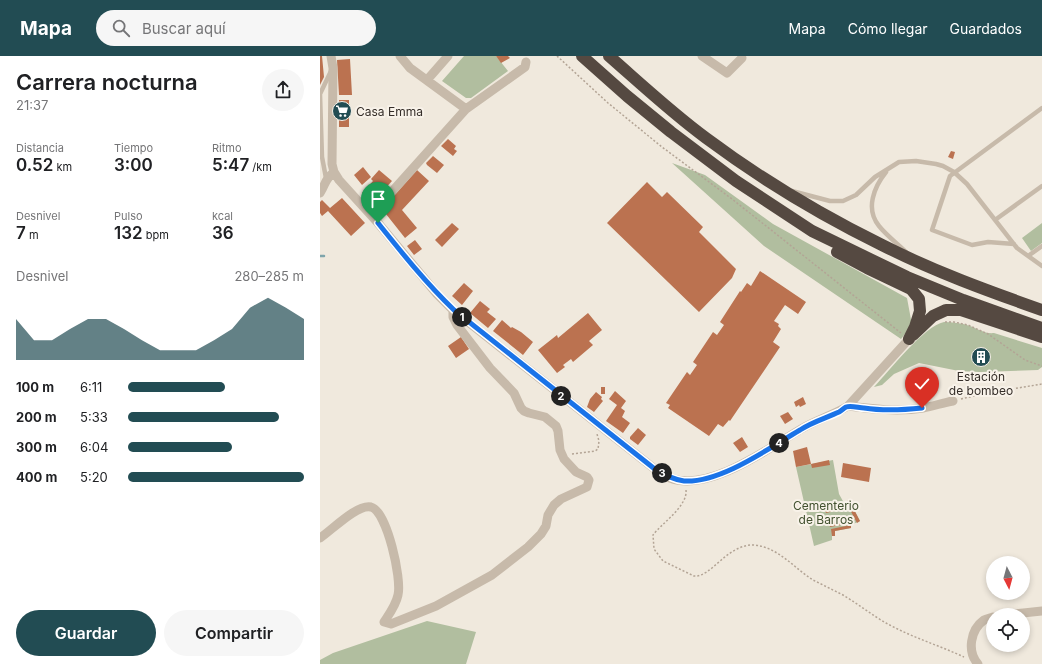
<!DOCTYPE html>
<html lang="es">
<head>
<meta charset="utf-8">
<style>
	body { margin:0; font-family:Inter,sans-serif; background:#f6f6f6; color:#202124; height:100vh; display:flex; flex-direction:column; font-size:15px; white-space:nowrap }
	* { box-sizing:border-box; margin:0 }
	p { font-size:13px; color:#757577 }
	.icon { flex:none; width:22px; height:22px; fill:none; stroke:currentColor; stroke-width:2; stroke-linecap:round; stroke-linejoin:round }
	.map { position:relative; flex:1; overflow:hidden }
	.sheet { display:flex; flex-direction:column; background:#fff; width:320px }
	.sheet>* { flex:none }
	.needle { width:26px; rotate:174deg }
	.tools { position:absolute; left:666px; top:500px; display:grid; gap:8px }
	.tools a { display:grid; place-items:center; width:44px; height:44px; border-radius:50%; background:#fff; box-shadow:0 2px 6px #0003; font-size:20px }
	.pin { position:absolute; display:grid; place-items:center; width:34px; height:34px; color:#fff; margin:-41px -17px; border-radius:50% 50% 50% 0; rotate:-45deg; box-shadow:0 0 4px #0007 }
	.pin .icon { rotate:45deg }
	.km { position:absolute; width:20px; height:20px; margin:-10px; border-radius:50%; background:#222; color:#fff; font-size:11px; line-height:20px; text-align:center }
	.round { display:grid; place-items:center; flex:none; width:42px; height:42px; border-radius:21px; background:#f6f6f6 }
	.overview { display:flex; align-items:center; justify-content:space-between; height:68px; padding:0 16px }
	h1 { font-size:22px; font-weight:600; line-height:30px }
	.figures { display:grid; grid-template-columns:repeat(3,1fr); gap:6px; height:68px; padding:4px 16px }
	.figures div { display:grid; align-content:center }
	.figures b { font-size:17px; font-weight:600 }
	.figures small { font-size:11px; font-weight:400 }
	.figures p { font-size:11px }
	.chart { height:112px; padding:8px 16px }
	.chart p { display:flex; justify-content:space-between }
	.chart svg { width:100%; height:72px; margin-top:4px; fill:#224c53; opacity:.7 }
	.button { display:flex; gap:8px; margin-top:auto; padding:8px 16px }
	.button a { flex:1; height:46px; border-radius:24px; background:#224c53; color:#fff; font-size:16px; font-weight:600; line-height:46px; text-align:center }
	.button a+a { background:#f6f6f6; color:#202124 }
	ul { padding:0 16px; list-style:none; font-size:13px }
	li { display:grid; grid-template-columns:64px 48px 1fr; align-items:center; height:30px }
	li i { height:10px; border-radius:5px; background:#224c53 }
	header { display:flex; align-items:center; gap:24px; box-sizing:border-box; height:56px; padding:0 20px; background:#224c53; color:#fff }
	header strong { font-size:19px }
	nav { display:flex; gap:22px; margin-inline-start:auto; font-size:14px }
	.search { width:280px; height:36px; background:#f6f6f6; display:flex; align-items:center; gap:10px; box-sizing:border-box; padding:0 14px; border-radius:22px; color:#757577; font-size:15px }
	main { display:flex; flex:1; min-height:0 }
	.map>svg:first-child { display:block }
	.green { fill:#b1be9f }
	.lines { fill:none; stroke-linecap:round; stroke-linejoin:round }
	.stream { stroke:#7fa5ab; stroke-width:2.5 }
	.building { fill:#bb7250 }
	.path { stroke:#b3a495; stroke-width:1.5; stroke-dasharray:2 2; stroke-linecap:butt }
	.lane { stroke:#c7baaa; stroke-width:4.5 }
	.street { stroke:#c7baaa; stroke-width:9 }
	.highway { stroke:#554941; stroke-width:12 }
	.route-casing { stroke:#fff; stroke-width:8 }
	.route { stroke:#1a73e8; stroke-width:5 }
	.labels { text-anchor:middle; dominant-baseline:central; stroke-width:4; stroke-linejoin:round; paint-order:stroke }
	.poi-label { font-size:12px; fill:#352e29; stroke:#f8f2e9; text-anchor:start }
	.park-label { font-size:12px; fill:#42512f; stroke:#f8f2e9 }
</style>
</head>
<body>
<header>
<strong>Mapa</strong>
<div class="search"><svg class="icon" aria-label="search" viewBox="0 0 24 24"><circle cx="10" cy="10" r="6"/><path d="M15 15l6 6"/></svg>Buscar aquí</div>
<nav><a>Mapa</a><a>Cómo llegar</a><a>Guardados</a></nav>
</header>
<main>
<section class="sheet">
<div class="overview"><div><h1>Carrera nocturna</h1><p>21:37</p></div><a class="round"><svg class="icon" aria-label="share" viewBox="0 0 24 24"><path d="M12 15V3M7 8l5-5 5 5M5 13v7h14v-7"/></svg></a></div>
<div class="figures">
<div><p>Distancia</p><b>0.52<small> km</small></b></div>
<div><p>Tiempo</p><b>3:00</b></div>
<div><p>Ritmo</p><b>5:47<small> /km</small></b></div>
</div>
<div class="figures">
<div><p>Desnivel</p><b>7<small> m</small></b></div>
<div><p>Pulso</p><b>132<small> bpm</small></b></div>
<div><p>kcal</p><b>36</b></div>
</div>
<div class="chart"><p><span>Desnivel</span>280–285 m</p>
<svg viewBox="0 0 160 44" preserveAspectRatio="none"><path d="M0 44V19L10 32L20 32L30 25L40 19L50 19L60 25L70 32L80 38L90 38L100 38L110 32L120 25L130 12L140 6L150 12L160 19V44z"/></svg>
</div>
<ul>
<li><b>100 m</b>6:11<i style="width:55%"></i></li>
<li><b>200 m</b>5:33<i style="width:86%"></i></li>
<li><b>300 m</b>6:04<i style="width:59%"></i></li>
<li><b>400 m</b>5:20<i style="width:100%"></i></li>
</ul>
<div class="button"><a>Guardar</a><a>Compartir</a></div>
</section>
<div class="map">
<svg width="722" height="608" viewBox="0 0 722 608">
	<rect width="100%" height="100%" fill="#f0e9dd"/>
	<path class="green" d="M144,0H176L188,15L151,42H146L122,25Z
		M352,107L385,119L453,168L587,242L592,269L581,283L444,190Z
		M722,167V187L711,195L702,182Z
		M624,266C632,266 641,267 650,270C658,273 665,278 674,277L722,292V311L718,314L660,316L639,315L599,307L574,318L562,329L554,331C569,315 604,270 624,266Z
		M513,404L519,438L524,447L529,444L540,465L531,469V472L515,475V480H512V484L494,490L476,411Z
		M107,565L156,576L146,608H0V604L13,597Z"/>
	<g class="lines">
		<path class="stream" d="M0,200H4"/>
	</g>
	<path class="building" d="M0,0H2L4,21L0,29Z
		M176,0H188L190,2L181,7Z
		M30,3L32,39H19L17,4Z
		M19,44H29V71H19Z
		M128,83L136,90L134,93L137,95L133,100L121,90Z
		M631,95L635,96L633,103L628,101Z
		M113,100L124,109L117,117L107,109L106,107Z
		M43,111L51,121L42,129L34,119Z
		M59,114L72,125L54,145H51L42,137L53,125L51,123Z
		M97,114L109,125L82,154L97,172L85,182L62,153Z
		M327,126L342,141L347,136L383,171L379,176L416,213L412,222L379,256L287,167Z
		M22,142L45,167L31,180L8,155L2,160L0,157V146L2,144L10,152Z
		M132,167L139,173L122,191L115,184Z
		M95,184L102,193L94,199L87,190Z
		M440,215L486,246L478,258L465,249L454,265L459,268L458,270L461,273L453,286L460,291L410,365L409,364L403,371L398,368L389,380L348,352L350,349L346,347L367,316L370,319L377,309L373,306L393,276L397,279L404,269L400,266L420,235L421,236L427,227L431,230Z
		M144,227L153,235L142,249L132,240Z
		M160,245L170,253L167,256L176,263L168,272L150,257Z
		M268,257L282,274L269,285L273,289L253,306L251,303L243,309L245,311L237,317L218,294L237,279L238,282Z
		M182,264L191,272L192,271L201,276L213,286L203,299L173,275Z
		M141,281L149,293L136,302L128,290Z
		M656,295L666,296L665,306H656Z
		M281,331H285V338H281Z
		M295,335L306,345L301,352L305,355L302,361L310,367L303,377L286,365L297,349L289,343Z
		M276,336L282,341L281,343L283,345L274,356L267,351L270,343Z
		M483,341L486,348L480,351L479,349L476,351L474,346Z
		M468,356L473,363L465,368L460,360Z
		M318,372L326,379L318,389L310,383V381Z
		M422,381L428,391L420,396L413,387Z
		M487,391L491,408L509,404L510,409L492,412L491,408L476,411L473,395Z
		M523,407L551,412L549,426L521,421Z
		M529,444L540,465L537,467L526,446Z
		M522,450L523,453L506,457L505,454Z
		M530,463L531,467L510,471L509,468Z
		M531,469V472L515,475V480H512L511,473Z"/>
	<g class="lines">
		<path class="path" d="M237,0L288,47L342,91L412,143L581,277
			M625,266H634L648,269L668,278L705,304L722,310
			M641,343L662,338L722,328
			M252,398L275,395L278,393L279,385L277,378
			M366,434C368,450 341,468 333,479L334,493L343,505L374,520C391,522 407,488 434,489C458,491 474,512 493,524C503,529 513,534 523,539C538,548 552,559 566,567C591,581 618,589 644,601"/>
		<path class="lane" d="M566,116C554,131 545,153 559,170C567,180 578,188 587,197
			M6,122L2,101L0,38L11,15
			M472,135L510,145H523L536,139L555,121L579,106L596,105L616,108L623,110L634,116L647,128L697,192L722,210
			M675,164L722,130
			M694,188L668,186L652,189L612,174L630,120L722,52
			M708,200L722,190"/>
		<path class="street" d="M11,0L13,12L12,108L14,116L19,124L58,167L117,238L133,254L336,414C340,417 345,420 350,422C389,437 449,392 481,373C496,364 513,359 528,350L589,283
			M80,0L90,12L146,53
			M382,0L407,17L422,2
			M107,24L128,0
			M0,137C6,128 4,124 14,116
			M51,159L146,53L205,11L206,6
			M528,350C552,353 579,356 603,352C613,350 623,347 633,345
			M0,482C12,474 37,448 51,451C67,455 82,523 78,539C76,549 70,557 64,566L71,568L116,550L172,519L208,491L221,478L226,470L228,459L234,449L241,443L267,431L269,424L267,421L256,416L244,403L240,394L238,375L236,370L225,361L209,357L204,355L201,352L194,337L170,312L137,269L133,261V254
			M683,559L722,555
			M658,608C647,596 650,574 664,564C666,563 670,562 673,561"/>
		<path class="highway" d="M262,0L307,40L351,76L416,125L492,175L587,221L643,244L722,272
			M289,0C321,28 352,57 386,82C441,123 501,159 562,189C613,215 668,235 722,254
			M517,196L547,212L591,233L599,243L600,255L595,271L589,283
			M593,279L613,260L626,254H641L722,281"/>
	</g>
	<g class="lines">
		<g class="route-casing">
			<path id="route" d="M58,167C82,197 106,227 134,254L336,414C345,419 354,424 364,425C401,427 449,392 480,374C492,366 506,362 519,356C521,355 524,352 526,351C531,349 539,352 544,352C563,355 583,354 602,352"/>
		</g>
		<use href="#route" class="route"/>
	</g>
	<defs>
		<g id="supermarket-disc" transform="scale(1)"><circle r="9.5" fill="#224c53" stroke="#f8f2e9"/><path d="M-6-5.5h2.5l.6 2H6L4.5 2H-2.5L-4.4-4H-6ZM-1.5 3.2a1.3 1.3 0 1 0 .1 0ZM3 3.2a1.3 1.3 0 1 0 .1 0Z" fill="#fff"/></g>
		<g id="building-disc" transform="scale(1)"><circle r="9.5" fill="#224c53" stroke="#f8f2e9"/><path d="M-4-6H4V6H1V3H-1V6H-4ZM-2.5-4.3h1.7v1.8h-1.7ZM.8-4.3h1.7v1.8H.8ZM-2.5-1h1.7V.8h-1.7ZM.8-1h1.7V.8H.8Z" fill="#fff"/></g>
	</defs>
	<g fill-rule="evenodd">
		<use href="#supermarket-disc" x="22" y="55"/>
		<use href="#building-disc" x="661" y="301"/>
	</g>
	<g class="labels">
		<g class="poi-label">
			<text x="36" y="55">Casa Emma</text>
			<text x="661" y="320" text-anchor="middle">Estación<tspan x="661" dy="14">de bombeo</tspan></text>
		</g>
		<g class="park-label">
			<text x="506" y="449">Cementerio<tspan x="506" dy="14">de Barros</tspan></text>
		</g>
	</g>
</svg>
<div class="tools">
<a><svg class="needle" viewBox="-14 -14 28 28"><path d="M0-13l5 13h-10z" fill="#e53935"/><path d="M0 13l5-13h-10z" fill="#757577"/></svg></a>
<a><svg class="icon" aria-label="locate" viewBox="0 0 24 24"><circle cx="12" cy="12" r="6"/><path d="M12 2v4M12 18v4M2 12h4M18 12h4"/></svg></a>
</div>
<div class="pin" style="left:58px;top:167px;background:#1e9e55"><svg class="icon" aria-label="arrive" viewBox="0 0 24 24"><path d="M6 21V4h12l-3 4 3 4H6"/></svg></div>
<div class="pin" style="left:602px;top:352px;background:#d93025"><svg class="icon" aria-label="check" viewBox="0 0 24 24"><path d="M5 12l5 5 9-10"/></svg></div>
<b class="km" style="left:142px;top:261px">1</b>
<b class="km" style="left:241px;top:340px">2</b>
<b class="km" style="left:342px;top:417px">3</b>
<b class="km" style="left:459px;top:387px">4</b>
</div>
</main>
</body>
</html>
